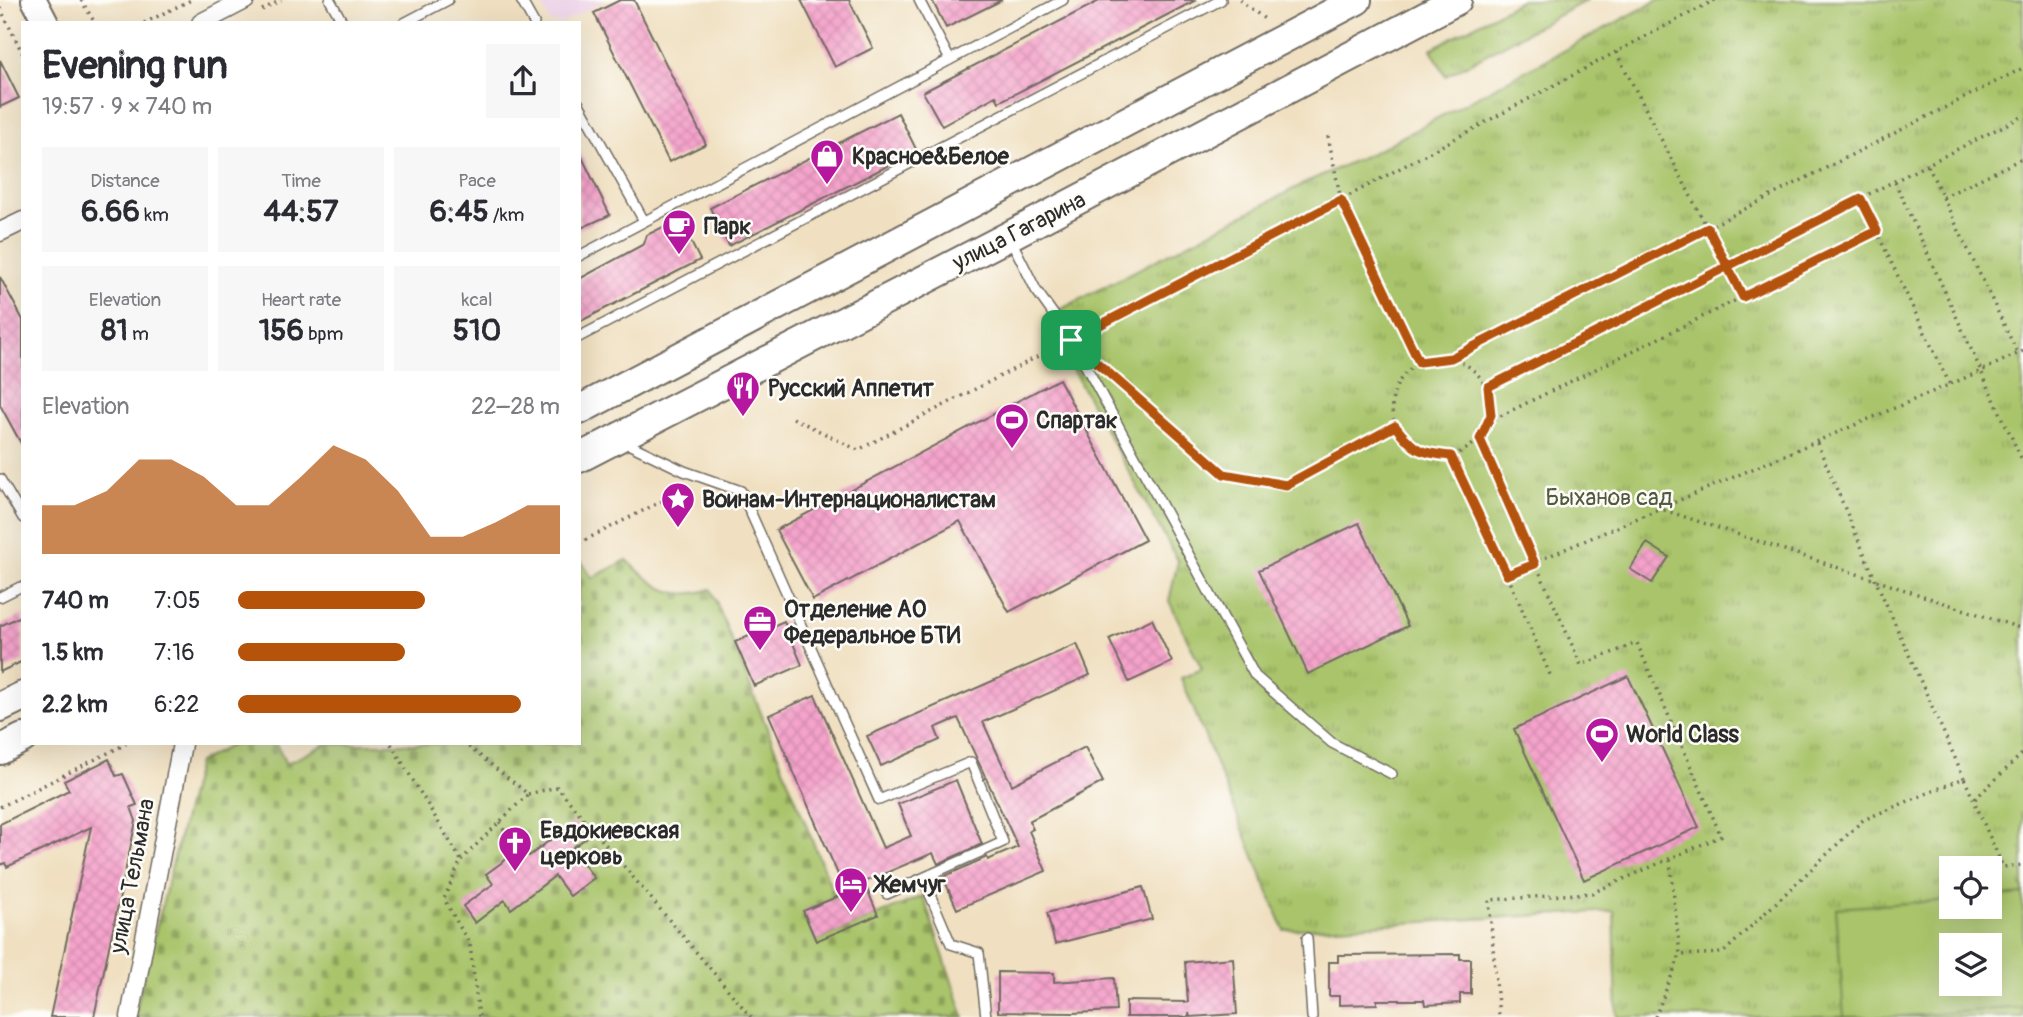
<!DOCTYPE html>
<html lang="en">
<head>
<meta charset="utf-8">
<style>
	body { margin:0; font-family:Pangolin,sans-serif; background:#f7f7f7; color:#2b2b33; height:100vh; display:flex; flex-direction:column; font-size:26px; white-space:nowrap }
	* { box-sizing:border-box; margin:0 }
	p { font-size:23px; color:#7c7c81 }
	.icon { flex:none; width:38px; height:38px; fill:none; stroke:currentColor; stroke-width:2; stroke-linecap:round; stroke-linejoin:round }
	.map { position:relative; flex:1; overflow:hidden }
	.side { position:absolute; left:21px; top:21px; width:560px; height:724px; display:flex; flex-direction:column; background:#fff; border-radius:0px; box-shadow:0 7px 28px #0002 }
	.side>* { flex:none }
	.buttons { position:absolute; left:1939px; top:856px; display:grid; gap:14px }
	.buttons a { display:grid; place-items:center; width:63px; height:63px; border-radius:0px; background:#fff; box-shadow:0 7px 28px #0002; font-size:35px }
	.pin { position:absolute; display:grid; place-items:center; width:60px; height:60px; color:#fff; margin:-30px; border-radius:14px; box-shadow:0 4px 10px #0006 }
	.round { display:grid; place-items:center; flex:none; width:74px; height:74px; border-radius:0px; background:#f7f7f7 }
	.summary { display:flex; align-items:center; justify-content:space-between; height:119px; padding:0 21px }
	h1 { font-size:38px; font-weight:700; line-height:52px }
	.metrics { display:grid; grid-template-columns:repeat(3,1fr); gap:10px; height:119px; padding:7px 21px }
	.metrics div { display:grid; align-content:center; border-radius:0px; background:#f7f7f7; text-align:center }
	.metrics b { font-size:30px; font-weight:700 }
	.metrics small { font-size:19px; font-weight:400 }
	.metrics p { font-size:19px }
	.chart { height:196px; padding:14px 21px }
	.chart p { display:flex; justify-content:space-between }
	.chart svg { width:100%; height:126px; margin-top:7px; fill:#b45309; opacity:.7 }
	ul { padding:0 21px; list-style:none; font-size:23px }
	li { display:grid; grid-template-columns:112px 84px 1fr; align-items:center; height:52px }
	li i { height:18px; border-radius:9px; background:#b45309 }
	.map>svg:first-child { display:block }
	.built { fill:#edd0e8 }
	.grass { fill:url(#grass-tufts); stroke:#6a784a; stroke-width:2; fill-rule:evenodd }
	.cemetery { fill:url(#cemetery-stones); stroke:#6a784a; stroke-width:2 }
	.garden { fill:#a9c46a; stroke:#6a784a; stroke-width:2; fill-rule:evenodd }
	.building { fill:url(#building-cross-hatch) }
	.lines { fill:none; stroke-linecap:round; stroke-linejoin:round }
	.lane-casing { stroke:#706a60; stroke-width:12 }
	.street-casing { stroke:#706a60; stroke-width:21 }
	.secondary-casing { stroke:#706a60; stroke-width:28 }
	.primary-casing { stroke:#706a60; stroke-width:32 }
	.path { stroke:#706a60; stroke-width:3.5; stroke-dasharray:2 5; stroke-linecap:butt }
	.lane { stroke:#fff; stroke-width:9 }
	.street { stroke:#fff; stroke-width:18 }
	.secondary { stroke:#fff; stroke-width:24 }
	.primary { stroke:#fff; stroke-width:28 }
	.route-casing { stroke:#fff; stroke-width:14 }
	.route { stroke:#b45309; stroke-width:9 }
	.labels { text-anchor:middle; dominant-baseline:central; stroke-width:5; stroke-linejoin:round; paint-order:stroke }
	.poi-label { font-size:23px; font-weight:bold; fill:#2b2b2b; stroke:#fdfcf7; text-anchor:start }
	.street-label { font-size:23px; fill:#2b2b2b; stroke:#fdfcf7 }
	.park-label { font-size:23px; fill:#51593e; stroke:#fdfcf7 }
</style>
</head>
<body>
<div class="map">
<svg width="2023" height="1017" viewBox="0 0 2023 1017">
	<defs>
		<pattern id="grass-tufts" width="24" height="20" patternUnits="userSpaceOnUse" patternTransform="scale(1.75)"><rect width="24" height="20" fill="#a9c46a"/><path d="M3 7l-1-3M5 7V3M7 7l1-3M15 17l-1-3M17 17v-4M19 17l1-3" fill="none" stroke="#8a9f57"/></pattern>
		<pattern id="cemetery-stones" width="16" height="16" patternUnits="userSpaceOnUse" patternTransform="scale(1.75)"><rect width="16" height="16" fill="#a9c46a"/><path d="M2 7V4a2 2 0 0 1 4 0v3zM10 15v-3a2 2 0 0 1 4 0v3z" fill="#8a9f57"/></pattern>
		<pattern id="building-cross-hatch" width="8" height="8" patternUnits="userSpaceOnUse" patternTransform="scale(1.75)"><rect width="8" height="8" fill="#f5a3cb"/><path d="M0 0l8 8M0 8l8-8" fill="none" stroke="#d28cae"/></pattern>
	</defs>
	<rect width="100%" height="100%" fill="#fdfcf7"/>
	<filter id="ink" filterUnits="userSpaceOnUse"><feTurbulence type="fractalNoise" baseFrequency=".0143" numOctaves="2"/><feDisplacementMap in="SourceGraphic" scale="14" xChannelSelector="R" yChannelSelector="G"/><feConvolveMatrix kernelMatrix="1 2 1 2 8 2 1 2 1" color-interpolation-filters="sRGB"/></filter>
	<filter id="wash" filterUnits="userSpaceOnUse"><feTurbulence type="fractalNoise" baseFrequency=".00686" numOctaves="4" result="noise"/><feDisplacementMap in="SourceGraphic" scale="28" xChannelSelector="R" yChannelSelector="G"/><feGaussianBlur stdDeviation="1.57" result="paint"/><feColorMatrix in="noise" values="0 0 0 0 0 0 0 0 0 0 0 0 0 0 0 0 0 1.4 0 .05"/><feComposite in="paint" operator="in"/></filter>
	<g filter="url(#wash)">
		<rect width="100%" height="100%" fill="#f0e0c1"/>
		<path class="built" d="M539,0H605L563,23H551Z"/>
		<path class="grass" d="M1522,0H1587L1446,76L1431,49Z
			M1658,0H2023V1017H1617L1614,911L1284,930L1181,678L1202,669L1169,601L1178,561L1044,318L1311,180L1374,152ZM1951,868H1990V906H1951ZM1951,945H1990V984H1951Z"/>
		<path class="cemetery" d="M627,560C654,586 672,602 711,589L835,897L804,911L816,941L923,896L964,1017H134L198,762L234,744H276L286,764L326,744H579V562L581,561L592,578Z"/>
		<path class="garden" d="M2023,894V1007L1892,1017H1844L1836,908L1951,900V906H1990V897ZM1951,945H1990V984H1951Z"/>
		<g id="blocks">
			<path class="building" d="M620,0H634L706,144L669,162L594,13Z
				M801,0H849L873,48L835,67Z
				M932,0H1002L946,28Z
				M1101,0H1196L999,102L996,96L942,126L923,92Z
				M0,60L19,98L0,107Z
				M898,113L917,151L729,246L710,208Z
				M579,151L610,215L579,229Z
				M671,223L684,228L700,260L579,322V279L644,244L647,235Z
				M0,277L23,320V447L0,405Z
				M1059,379L1145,540L1009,612L960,521L813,600L776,530Z
				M1359,523L1408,626L1308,674L1259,570Z
				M1647,543L1669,557L1652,583L1630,569Z
				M23,615V661L0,672V626Z
				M1152,619L1172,662L1129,682L1109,639Z
				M784,621L802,665L754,686L735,642Z
				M1077,644L1090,675L983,722L1012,785L1085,747L1103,782L1029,821L1033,829L1029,831L1046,871L957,909L943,877L987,857L988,860L1018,847L958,718L935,728L940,740L881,766L867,736Z
				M1628,676L1699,827L1584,880L1514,729Z
				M815,695L883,848L911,836L898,804L956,780L982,844L938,864L933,853L864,882L878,915L816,941L803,911L846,893L769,715Z
				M109,759L116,776L123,774L137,805L131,807L136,821L94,1017H50L91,827L7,867L5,863L0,865V824L69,790L64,781Z
				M574,822L586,838L572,848L594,878L570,896L555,876L511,909L505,900L475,923L463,906L493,884L486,874L523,847L529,856Z
				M1143,887L1152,919L1055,944L1047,913Z
				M1460,954V959H1471V994H1460V1003L1425,1005L1424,1000H1377V1004L1339,1005V996H1329V962H1338V955Z
				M1233,958L1237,1014L1190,1017L1189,1013V1017H1126V1001L1188,1002L1185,962Z
				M998,972L1054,973V982L1114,978L1116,1011L1073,1013L998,1012Z"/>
		</g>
	</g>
	<g filter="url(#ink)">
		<use href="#blocks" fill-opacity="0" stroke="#706a60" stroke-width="2"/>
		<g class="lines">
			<g class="lane-casing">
				<path id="lane" d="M330,0L343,23
					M521,0L534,23
					M919,0L950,60
					M404,23L448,0
					M579,104L644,221
					M1010,238L1036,290L1071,339L1255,676L1332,743L1392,774
					M579,256L1063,0
					M579,337L1221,0
					M622,441L684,471L741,491L879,800L971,762L1003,842L887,894
					M0,479L23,518
					M0,597L20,587
					M923,878L951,944L979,953L986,1017
					M1307,938L1312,1017"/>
			</g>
			<g class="street-casing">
				<path id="street" d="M201,23L245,0
					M0,232L23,221
					M130,1017L182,744"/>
			</g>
			<g class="secondary-casing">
				<path id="secondary" d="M34,0L46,23"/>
			</g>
			<g class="primary-casing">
				<path id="primary" d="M579,410L1357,0
					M579,458L1009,236L1457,0
					M0,707L23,696
					M0,750L23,738"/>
			</g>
			<path class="path" d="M81,0L95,23
				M1240,0L1267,21
				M1715,0L1616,52L1743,297
				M0,8L23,54
				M262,10L281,0
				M144,23L191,0
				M1328,136L1341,200L1419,362
				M1928,166L2018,354
				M1943,197L2023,158
				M1861,199L1950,385
				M1082,334L1341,200L1616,52
				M2023,351L1981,371L2023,462
				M1392 407a49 49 0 1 1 98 0a49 49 0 1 1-98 0Z
				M1451,358L2023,68
				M1107,371L1224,474L1286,485L1395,426
				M1488,387L2023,116
				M793,418L858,450L1060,345
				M1488,422L1877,231
				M1480,439L1581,665L1637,643L1721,836L1592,893L1489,900L1499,1017
				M1817,443L1875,579L1964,778
				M1451,456L1507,574L1551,677
				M1664,510L2023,629
				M579,543L690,487
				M1507,574L1981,371L1895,182
				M391,744L461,860L444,899L470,945L479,1017
				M528,794L557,787L751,1017
				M1975,799L2023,753
				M0,807L126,744
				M500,822L515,853
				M461,860L528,794L465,744
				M1670,860L1680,955
				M1655,1017L1680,955L1723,953L1863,820L1964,778L2003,867L2023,865"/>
			<use href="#lane" class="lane"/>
			<use href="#street" class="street"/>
			<use href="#secondary" class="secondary"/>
			<use href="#primary" class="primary"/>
		</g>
	</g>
	<g class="lines" filter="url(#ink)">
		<g class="route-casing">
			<path id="route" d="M1071,340L1224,474L1286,485L1395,426C1414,451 1420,453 1451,456L1507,575L1535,564L1480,439L1491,415L1488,387C1612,324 1737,262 1861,199L1877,231L1743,297L1708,228L1451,358L1419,362L1341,200L1071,340"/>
		</g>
		<use href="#route" class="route"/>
	</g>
	<defs>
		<g id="shop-pin" transform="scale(1.75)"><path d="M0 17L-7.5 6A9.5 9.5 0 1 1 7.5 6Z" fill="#b5179e" stroke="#fdfcf7"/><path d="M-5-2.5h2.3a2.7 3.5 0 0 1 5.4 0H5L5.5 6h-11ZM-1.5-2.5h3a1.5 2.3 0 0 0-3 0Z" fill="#fff"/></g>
		<g id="cafe-pin" transform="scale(1.75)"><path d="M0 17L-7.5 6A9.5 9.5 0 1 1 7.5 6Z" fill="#b5179e" stroke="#fdfcf7"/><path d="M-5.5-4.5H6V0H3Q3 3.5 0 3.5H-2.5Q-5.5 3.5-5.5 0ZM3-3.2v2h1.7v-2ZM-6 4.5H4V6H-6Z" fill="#fff"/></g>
		<g id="restaurant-pin" transform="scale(1.75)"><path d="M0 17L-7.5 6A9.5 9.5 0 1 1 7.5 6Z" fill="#b5179e" stroke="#fdfcf7"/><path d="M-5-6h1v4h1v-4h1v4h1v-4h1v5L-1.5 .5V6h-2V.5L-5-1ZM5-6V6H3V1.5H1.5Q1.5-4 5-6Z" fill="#fff"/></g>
		<g id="stadium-pin" transform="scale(1.75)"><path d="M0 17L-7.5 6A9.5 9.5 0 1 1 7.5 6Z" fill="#b5179e" stroke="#fdfcf7"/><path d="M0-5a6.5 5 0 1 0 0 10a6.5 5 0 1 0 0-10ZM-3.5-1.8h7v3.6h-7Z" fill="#fff"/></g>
		<g id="sight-pin" transform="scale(1.75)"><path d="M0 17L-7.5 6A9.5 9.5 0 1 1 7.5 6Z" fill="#b5179e" stroke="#fdfcf7"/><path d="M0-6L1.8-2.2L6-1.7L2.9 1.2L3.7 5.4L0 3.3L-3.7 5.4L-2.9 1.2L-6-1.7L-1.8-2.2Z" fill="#fff"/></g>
		<g id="office-pin" transform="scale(1.75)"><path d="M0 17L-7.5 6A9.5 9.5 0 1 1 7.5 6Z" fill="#b5179e" stroke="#fdfcf7"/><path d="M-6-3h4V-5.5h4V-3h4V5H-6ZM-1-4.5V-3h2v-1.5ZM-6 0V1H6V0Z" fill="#fff"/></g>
		<g id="church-pin" transform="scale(1.75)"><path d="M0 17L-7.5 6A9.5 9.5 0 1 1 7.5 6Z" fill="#b5179e" stroke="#fdfcf7"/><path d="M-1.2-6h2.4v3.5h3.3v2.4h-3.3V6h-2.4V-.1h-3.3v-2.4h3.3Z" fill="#fff"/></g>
		<g id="hotel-pin" transform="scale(1.75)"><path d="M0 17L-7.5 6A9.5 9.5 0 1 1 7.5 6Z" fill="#b5179e" stroke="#fdfcf7"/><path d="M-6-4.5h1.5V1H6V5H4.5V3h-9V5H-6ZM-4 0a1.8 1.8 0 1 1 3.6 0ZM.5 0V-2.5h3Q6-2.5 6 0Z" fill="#fff"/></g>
	</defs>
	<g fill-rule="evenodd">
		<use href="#shop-pin" x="827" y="156"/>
		<use href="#cafe-pin" x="679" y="226"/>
		<use href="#restaurant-pin" x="743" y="388"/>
		<use href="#stadium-pin" x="1012" y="420"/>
		<use href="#sight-pin" x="678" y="499"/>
		<use href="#office-pin" x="760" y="622"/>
		<use href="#stadium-pin" x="1602" y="734"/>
		<use href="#church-pin" x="515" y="843"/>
		<use href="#hotel-pin" x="851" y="884"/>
	</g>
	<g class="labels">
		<g class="poi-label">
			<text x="852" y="156">Красное&amp;Белое</text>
			<text x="704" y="226">Парк</text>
			<text x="768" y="388">Русский Аппетит</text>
			<text x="1036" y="420">Спартак</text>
			<text x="702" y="499">Воинам-Интернационалистам</text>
			<text x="784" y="609">Отделение АО<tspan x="784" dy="26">Федеральное БТИ</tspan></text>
			<text x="1626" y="734">World Class</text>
			<text x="540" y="830">Евдокиевская<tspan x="540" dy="26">церковь</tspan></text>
			<text x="876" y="884">Жемчуг</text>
		</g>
		<g class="street-label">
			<text transform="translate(1019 231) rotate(-27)">улица Гагарина</text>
			<text transform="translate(132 876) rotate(-79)">улица Тельмана</text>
		</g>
		<g class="park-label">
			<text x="1609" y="497">Быханов сад</text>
		</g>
	</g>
</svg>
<div class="buttons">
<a><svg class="icon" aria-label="locate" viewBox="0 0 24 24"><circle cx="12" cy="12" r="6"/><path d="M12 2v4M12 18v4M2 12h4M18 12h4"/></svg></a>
<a><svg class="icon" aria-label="layers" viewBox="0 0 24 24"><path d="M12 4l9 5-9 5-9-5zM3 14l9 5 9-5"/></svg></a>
</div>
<div class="pin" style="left:1071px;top:340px;background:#1e9e55"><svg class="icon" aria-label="arrive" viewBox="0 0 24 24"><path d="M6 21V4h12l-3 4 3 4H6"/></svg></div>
<section class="side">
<div class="summary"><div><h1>Evening run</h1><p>19:57 · 9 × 740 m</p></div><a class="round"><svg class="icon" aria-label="share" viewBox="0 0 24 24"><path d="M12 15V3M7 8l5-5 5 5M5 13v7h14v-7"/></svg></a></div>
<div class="metrics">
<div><p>Distance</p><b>6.66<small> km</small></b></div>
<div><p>Time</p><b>44:57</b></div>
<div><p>Pace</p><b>6:45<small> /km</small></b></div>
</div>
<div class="metrics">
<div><p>Elevation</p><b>81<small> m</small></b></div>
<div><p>Heart rate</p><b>156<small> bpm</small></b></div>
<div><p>kcal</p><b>510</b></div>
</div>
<div class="chart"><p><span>Elevation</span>22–28 m</p>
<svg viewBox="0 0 160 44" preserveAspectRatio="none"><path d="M0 44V27L10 27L20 22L30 11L40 11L50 17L60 27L70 27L80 17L90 6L100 11L110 22L120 38L130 38L140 33L150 27L160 27V44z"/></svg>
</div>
<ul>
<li><b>740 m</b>7:05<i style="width:58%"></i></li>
<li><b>1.5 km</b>7:16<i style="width:52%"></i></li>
<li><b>2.2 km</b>6:22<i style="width:88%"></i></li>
</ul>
</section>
</div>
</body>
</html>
